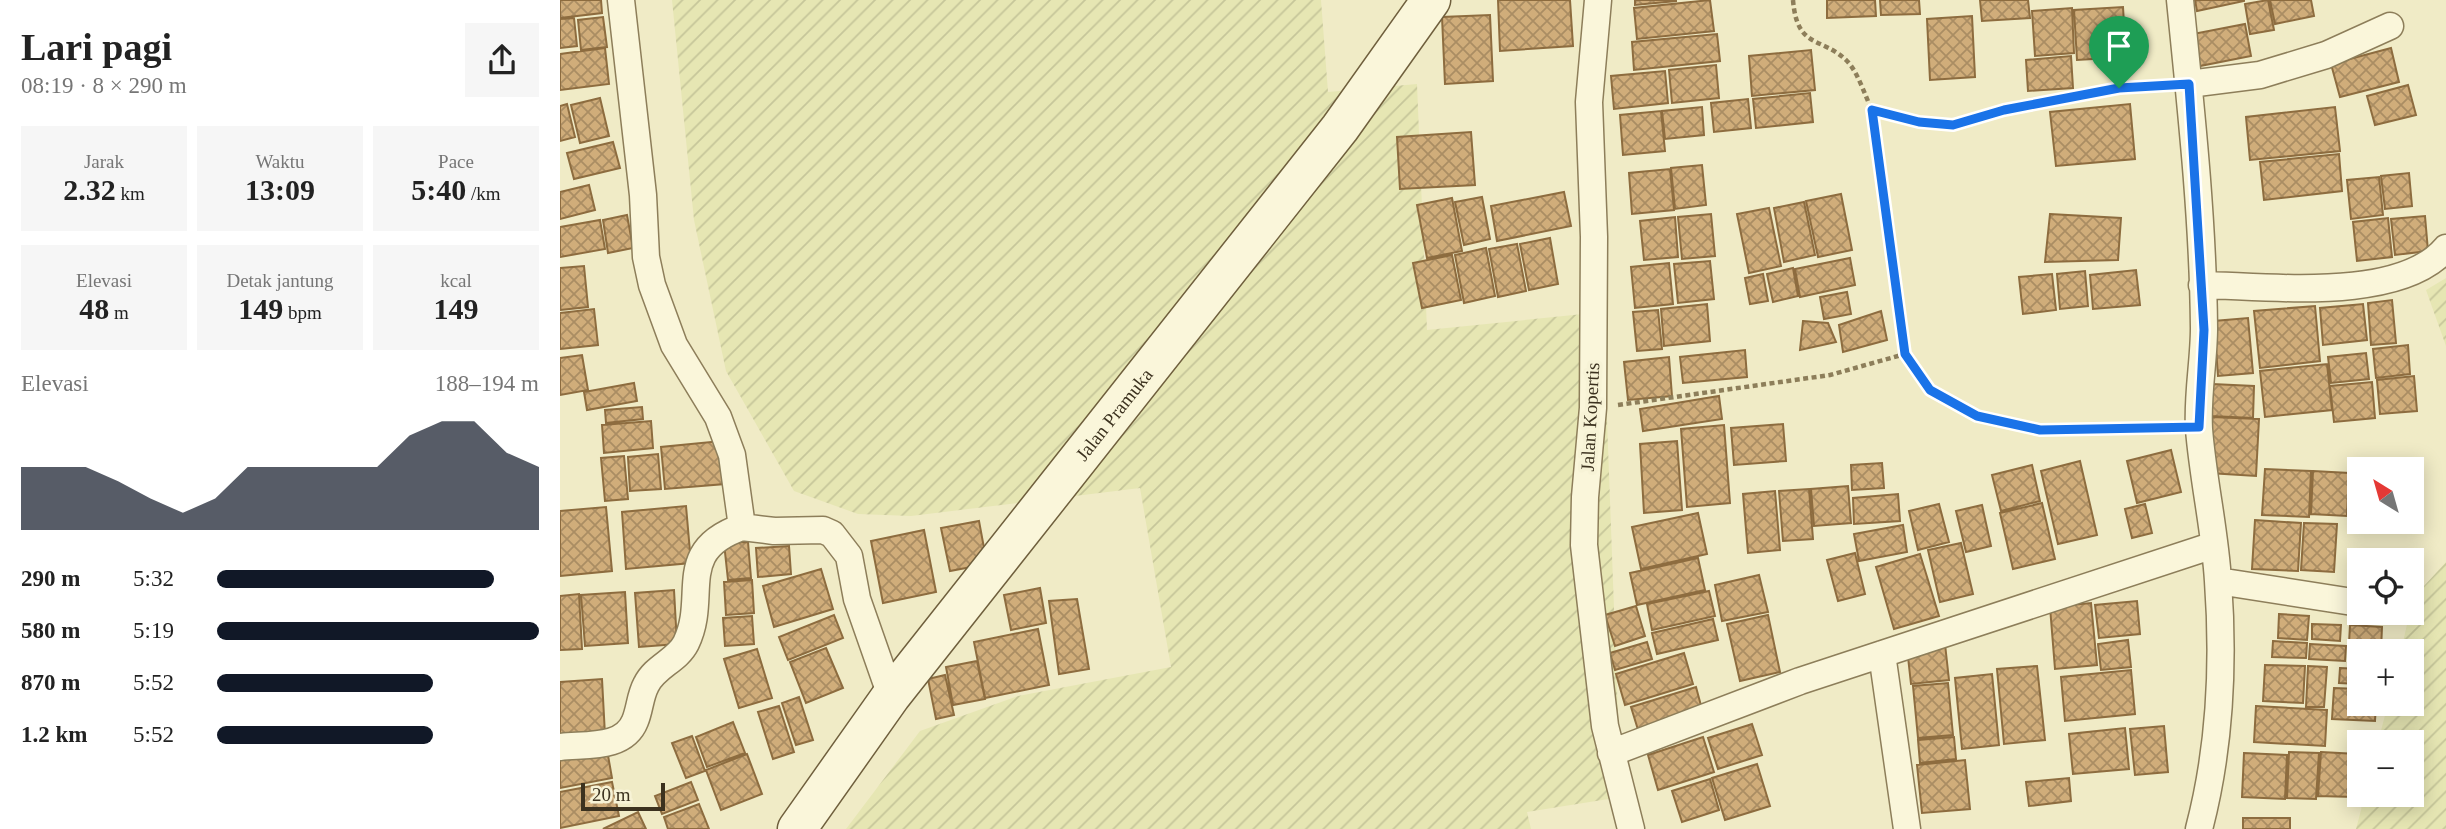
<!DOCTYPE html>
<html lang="id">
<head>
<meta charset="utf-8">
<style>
	body { margin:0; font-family:"Times New Roman",serif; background:#f6f6f6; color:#222; height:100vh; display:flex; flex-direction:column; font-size:26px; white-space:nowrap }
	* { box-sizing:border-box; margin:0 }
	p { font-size:23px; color:#767676 }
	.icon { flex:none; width:38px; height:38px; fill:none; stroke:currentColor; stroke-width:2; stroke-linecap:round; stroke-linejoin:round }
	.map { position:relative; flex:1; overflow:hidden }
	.details { display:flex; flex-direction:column; background:#fff; width:560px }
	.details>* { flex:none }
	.needle { width:46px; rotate:323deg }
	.fabs { position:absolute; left:1787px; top:457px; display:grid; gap:14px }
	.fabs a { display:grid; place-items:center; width:77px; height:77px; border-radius:0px; background:#fff; box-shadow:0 4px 18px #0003; font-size:35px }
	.scale { position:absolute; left:21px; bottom:18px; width:84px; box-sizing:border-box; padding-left:7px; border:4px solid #3c321f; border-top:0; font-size:19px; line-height:24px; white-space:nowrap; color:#3c321f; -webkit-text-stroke:5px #f7f3d6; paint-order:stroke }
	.pin { position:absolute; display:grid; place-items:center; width:60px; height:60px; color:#fff; margin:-72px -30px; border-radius:50% 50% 50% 0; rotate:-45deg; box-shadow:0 0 7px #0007 }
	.pin .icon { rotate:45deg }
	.round { display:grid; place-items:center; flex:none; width:74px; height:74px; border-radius:0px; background:#f6f6f6 }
	.headline { display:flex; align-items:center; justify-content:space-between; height:119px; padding:0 21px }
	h1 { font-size:38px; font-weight:600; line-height:52px }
	.metrics { display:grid; grid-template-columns:repeat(3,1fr); gap:10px; height:119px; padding:7px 21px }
	.metrics div { display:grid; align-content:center; border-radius:0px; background:#f6f6f6; text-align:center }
	.metrics b { font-size:30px; font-weight:600 }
	.metrics small { font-size:19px; font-weight:400 }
	.metrics p { font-size:19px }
	.chart { height:196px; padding:14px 21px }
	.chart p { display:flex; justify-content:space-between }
	.chart svg { width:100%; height:126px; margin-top:7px; fill:#111827; opacity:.7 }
	ul { padding:0 21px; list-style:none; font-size:23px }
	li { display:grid; grid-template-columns:112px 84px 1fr; align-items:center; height:52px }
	li i { height:18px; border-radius:9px; background:#111827 }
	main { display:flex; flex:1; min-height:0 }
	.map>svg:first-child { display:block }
	.farmland { fill:url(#farmland-furrows) }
	.building { fill:url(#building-cross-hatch); stroke:#8d6c3f; stroke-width:2 }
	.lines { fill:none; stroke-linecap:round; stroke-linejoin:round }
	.street-casing { stroke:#8d7e5a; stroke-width:29 }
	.secondary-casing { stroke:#6f5f3d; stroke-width:41 }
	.path { stroke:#8d7e5a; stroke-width:4.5; stroke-dasharray:5 3.5; stroke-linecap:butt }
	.street { stroke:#faf6da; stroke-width:26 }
	.secondary { stroke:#faf6da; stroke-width:38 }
	.route-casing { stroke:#fff; stroke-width:14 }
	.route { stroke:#1a73e8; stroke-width:9 }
	.labels { text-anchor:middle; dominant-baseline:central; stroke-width:7; stroke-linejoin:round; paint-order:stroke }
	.street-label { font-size:19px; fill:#3c321f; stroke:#f7f3d6 }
</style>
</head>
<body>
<main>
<section class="details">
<div class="headline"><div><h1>Lari pagi</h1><p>08:19 · 8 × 290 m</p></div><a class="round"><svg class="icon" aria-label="share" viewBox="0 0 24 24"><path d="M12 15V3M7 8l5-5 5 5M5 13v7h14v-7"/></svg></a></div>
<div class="metrics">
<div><p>Jarak</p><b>2.32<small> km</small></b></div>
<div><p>Waktu</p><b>13:09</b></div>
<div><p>Pace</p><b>5:40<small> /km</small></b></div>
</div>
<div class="metrics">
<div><p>Elevasi</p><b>48<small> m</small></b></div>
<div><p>Detak jantung</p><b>149<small> bpm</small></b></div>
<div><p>kcal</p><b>149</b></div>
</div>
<div class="chart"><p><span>Elevasi</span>188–194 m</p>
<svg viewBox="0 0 160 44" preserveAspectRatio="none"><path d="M0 44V22L10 22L20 22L30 27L40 33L50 38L60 33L70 22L80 22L90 22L100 22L110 22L120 11L130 6L140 6L150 17L160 22V44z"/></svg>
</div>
<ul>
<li><b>290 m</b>5:32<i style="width:86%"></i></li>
<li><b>580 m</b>5:19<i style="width:100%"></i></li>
<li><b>870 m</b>5:52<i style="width:67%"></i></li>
<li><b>1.2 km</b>5:52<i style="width:67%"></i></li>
</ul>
</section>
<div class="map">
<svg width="1886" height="829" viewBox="0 0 1886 829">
	<defs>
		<pattern id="farmland-furrows" width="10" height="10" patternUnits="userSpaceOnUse" patternTransform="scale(1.75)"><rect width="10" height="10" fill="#e6e6b3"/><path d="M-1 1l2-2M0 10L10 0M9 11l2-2" fill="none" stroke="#c6c69a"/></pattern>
		<pattern id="building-cross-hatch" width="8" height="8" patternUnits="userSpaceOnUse" patternTransform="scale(1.75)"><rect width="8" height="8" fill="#d0ad7a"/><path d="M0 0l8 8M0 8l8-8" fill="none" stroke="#aa8d63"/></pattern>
	</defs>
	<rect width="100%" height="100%" fill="#f0ebc6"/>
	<path class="farmland" d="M112,0H761L768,92L857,84L867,330L1043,312L1061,797L967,812L971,829H286L360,731L458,696L611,667L580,488L351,516L298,514L234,491L166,371L134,220Z
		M1886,278V346L1866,290Z
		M1886,562V829H1796L1805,795L1852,794V742H1818L1828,704H1852V651H1841L1853,598Z"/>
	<path class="building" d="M0,0H41L42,13L0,18Z
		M938,0H1010L1013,46L940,51Z
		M1075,0H1116V1L1075,5Z
		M1150,0L1154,31L1077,39L1074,8Z
		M1267,0H1315L1316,16L1267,18Z
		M1320,0H1359L1360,14L1321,15Z
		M1420,0H1468L1470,18L1422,21Z
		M1635,0H1684V1L1637,11Z
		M1708,0L1714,30L1690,34L1685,4Z
		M1710,0H1751L1754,16L1715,24Z
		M1563,7L1566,57L1517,60L1514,10Z
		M1512,8L1514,53L1475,56L1472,11Z
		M930,15L933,81L885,84L882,17Z
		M1412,16L1415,77L1370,80L1367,19Z
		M43,17L47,47L21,50L18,20Z
		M14,18L17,46L0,48V19Z
		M1685,24L1691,56L1640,66L1633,34Z
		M1157,34L1160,61L1074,70L1072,42Z
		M45,48L49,84L0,90V54Z
		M1831,48L1839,82L1780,97L1771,64Z
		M1251,50L1255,90L1192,96L1189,56Z
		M1511,56L1513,88L1468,91L1466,60Z
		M1156,65L1159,98L1112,103L1109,70Z
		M1105,71L1108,103L1054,109L1051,76Z
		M1848,85L1856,115L1815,125L1807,96Z
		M1250,93L1253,122L1196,128L1193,99Z
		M40,98L49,136L20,143L11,105Z
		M1188,99L1191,128L1154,132L1151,103Z
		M7,104L15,137L0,141V106Z
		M1570,104L1575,159L1496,166L1490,112Z
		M1142,107L1144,135L1105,139L1102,111Z
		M1775,107L1780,151L1690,160L1686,117Z
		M1101,111L1105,151L1063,155L1060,115Z
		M911,132L915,185L840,189L837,137Z
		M53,142L60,168L14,179L7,153Z
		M1779,154L1782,191L1704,200L1700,162Z
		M1142,165L1146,205L1115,209L1111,168Z
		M1110,169L1114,210L1072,214L1069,173Z
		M1849,173L1852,206L1825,209L1821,176Z
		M1819,177L1823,215L1791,219L1787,180Z
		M29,185L35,210L0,219V192Z
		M1004,192L1011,226L937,241L931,206Z
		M1281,194L1292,250L1258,257L1246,201Z
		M922,197L930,239L904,245L895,202Z
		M892,198L902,251L867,258L857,205Z
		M1244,202L1255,255L1224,262L1214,208Z
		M1209,208L1221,266L1189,273L1177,214Z
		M1151,214L1155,256L1122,259L1118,217Z
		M1490,214L1561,218L1558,260L1485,262Z
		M67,215L73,248L48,253L43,220Z
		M1865,216L1868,251L1835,255L1831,219Z
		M1115,217L1118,257L1084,260L1080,221Z
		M1828,218L1832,257L1797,261L1793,222Z
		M40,220L45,249L0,257V227Z
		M990,238L998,284L969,290L960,244Z
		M957,244L966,291L938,297L929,249Z
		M926,248L935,296L904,303L895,255Z
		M892,255L901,300L862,308L853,263Z
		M1290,258L1295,285L1240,297L1235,269Z
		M1150,261L1154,299L1118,303L1114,264Z
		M1109,263L1113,304L1075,308L1071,267Z
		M24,266L28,307L0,310V268Z
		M1233,268L1238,296L1213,302L1207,274Z
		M1576,270L1580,305L1533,309L1530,275Z
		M1525,271L1528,306L1500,309L1497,274Z
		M1203,274L1208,301L1190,304L1185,278Z
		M1492,274L1496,310L1463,314L1459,277Z
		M1287,292L1291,314L1264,319L1260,297Z
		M1832,300L1836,343L1811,345L1808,303Z
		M1147,304L1150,341L1104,346L1101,309Z
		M1803,304L1807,340L1763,345L1760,308Z
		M1755,306L1760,361L1700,368L1694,311Z
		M34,309L38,345L0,349V313Z
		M1098,310L1102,349L1077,351L1073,312Z
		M1321,311L1327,340L1283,352L1279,325Z
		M1688,318L1693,373L1658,376L1654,321Z
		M1243,321L1268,323L1276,342L1240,350Z
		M1848,345L1850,374L1816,378L1813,349Z
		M1185,350L1187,377L1123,383L1120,357Z
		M1806,353L1809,379L1771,383L1768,357Z
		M22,355L28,390L0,395V358Z
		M1109,357L1112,396L1068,400L1064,362Z
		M1767,364L1772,410L1705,417L1700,371Z
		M1854,376L1857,411L1820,414L1817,380Z
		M1812,382L1815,418L1774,422L1770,386Z
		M74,383L77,401L27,410L24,392Z
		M1652,384L1694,386L1693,418L1650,416Z
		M1159,396L1162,419L1083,431L1080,409Z
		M82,407L83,419L46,423L45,410Z
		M1652,417L1699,419L1696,476L1649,473Z
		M91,421L93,448L44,453L42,425Z
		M1223,424L1226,461L1174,465L1171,428Z
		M1164,425L1170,503L1127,507L1121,429Z
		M161,441L165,484L105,489L101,447Z
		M1117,441L1122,510L1084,513L1080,444Z
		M1611,450L1621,492L1577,503L1567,461Z
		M98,454L101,489L70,491L68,457Z
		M64,456L68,499L45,501L41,458Z
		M1520,461L1537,535L1498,544L1481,471Z
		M1322,463L1324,488L1292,490L1291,465Z
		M1472,465L1480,501L1441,511L1432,475Z
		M1705,469L1751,471L1749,517L1702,515Z
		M1753,471L1789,473L1787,516L1751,514Z
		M1288,486L1291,523L1254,526L1251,489Z
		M1249,489L1253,539L1223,541L1219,491Z
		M1215,491L1220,550L1188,553L1183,494Z
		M1338,494L1340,521L1294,524L1293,498Z
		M1482,503L1495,559L1453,569L1440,513Z
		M1379,504L1389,542L1358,550L1349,511Z
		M1585,504L1592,533L1572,538L1565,509Z
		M1422,505L1431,546L1406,552L1396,511Z
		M126,506L131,563L66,569L62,512Z
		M46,507L52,571L0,576V511Z
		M1138,513L1147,554L1081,569L1072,527Z
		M1695,520L1741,523L1738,571L1692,569Z
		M419,521L427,564L390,571L381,528Z
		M1744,523L1777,524L1774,572L1741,570Z
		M1343,525L1347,552L1299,561L1294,534Z
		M364,530L376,592L323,603L311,541Z
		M188,542L191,578L168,580L164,543Z
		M1401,543L1413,594L1380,602L1368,550Z
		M229,546L231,574L198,577L196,548Z
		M1295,553L1305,594L1278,601L1267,560Z
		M1360,554L1379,616L1334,629L1316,567Z
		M1138,558L1145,590L1077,605L1070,573Z
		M261,569L273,609L214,627L203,586Z
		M1199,575L1208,612L1162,621L1155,585Z
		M192,580L194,613L166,615L164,582Z
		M480,588L486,623L451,630L444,595Z
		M114,590L117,644L79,647L75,593Z
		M1149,591L1155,616L1092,630L1087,604Z
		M65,592L68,643L25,646L21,595Z
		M19,594L22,649L0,650V596Z
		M517,599L529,669L499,674L489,601Z
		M1577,601L1580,634L1539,638L1535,605Z
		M1531,603L1537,665L1495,669L1490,607Z
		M1076,606L1085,636L1055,646L1045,615Z
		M1719,614L1749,616L1747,640L1718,638Z
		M274,615L283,638L228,660L219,637Z
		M1208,615L1220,672L1180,681L1167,624Z
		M192,616L194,644L165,646L163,618Z
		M1153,619L1158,640L1097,654L1092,633Z
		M1752,624L1781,625L1780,641L1752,639Z
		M1790,625L1822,627L1821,651H1799V662H1788Z
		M478,629L489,685L425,698L414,642Z
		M1568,640L1571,667L1541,670L1538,644Z
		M1713,641L1747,643L1746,658L1712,657Z
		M1087,642L1092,659L1055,670L1050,653Z
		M1385,644L1389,680L1351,684L1347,648Z
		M1750,644L1786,646L1785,661L1749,659Z
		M266,648L283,688L246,703L230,662Z
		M197,649L212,698L179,708L164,659Z
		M1124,653L1133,684L1065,705L1056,674Z
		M417,661L425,699L393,705L386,667Z
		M1705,665L1745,666L1743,703L1703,701Z
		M1477,666L1485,740L1444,744L1437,669Z
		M1748,666L1767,667L1764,707H1746Z
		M1780,668L1799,669V684L1779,683Z
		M1571,670L1575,714L1505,721L1501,677Z
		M1432,674L1439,745L1402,749L1395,678Z
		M385,675L394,715L376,719L368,679Z
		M42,679L45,735L0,739V682Z
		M1388,683L1393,735L1358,738L1353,686Z
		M1136,687L1143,713L1079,733L1071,707Z
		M1774,688L1799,689V704H1816L1815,721L1772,719Z
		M239,697L253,740L236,745L222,703Z
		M219,706L234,752L213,759L198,712Z
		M1696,706L1767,710L1765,746L1694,742Z
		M173,722L185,753L147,767L136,737Z
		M1192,724L1202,755L1158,769L1148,738Z
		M1604,726L1608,772L1575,775L1570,729Z
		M1565,728L1569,769L1513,774L1509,734Z
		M132,736L145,771L126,778L112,743Z
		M1143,737L1154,772L1098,790L1088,755Z
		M1394,737L1396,759L1360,763L1358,740Z
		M46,744L52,778L0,788V754Z
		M1729,752L1759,753L1756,799L1727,798Z
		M1761,752L1797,754L1795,797L1758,796Z
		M1684,753L1727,755L1725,799L1682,797Z
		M187,754L202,794L161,810L146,770Z
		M1405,760L1410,809L1362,813L1357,765Z
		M1197,764L1210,806L1165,820L1152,778Z
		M1509,778L1511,801L1469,806L1466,782Z
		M1150,779L1159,810L1122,822L1112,791Z
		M52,782L59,816L0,828V792Z
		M131,782L138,800L102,814L95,796Z
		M139,804L149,829H108L104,817Z
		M78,812L86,829H43Z
		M1683,818H1730V829H1683Z"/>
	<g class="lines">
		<g class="street-casing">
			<path id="street" d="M61,0L83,195L86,257L92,285L114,345L158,417L172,455L182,527L214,531L263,530L272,534L289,556L297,599L331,696
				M1038,0L1029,102L1034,237L1033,408L1025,497L1024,545L1045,726L1071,829
				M1620,0C1631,109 1643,219 1644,328C1644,361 1637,395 1639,429C1643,480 1655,530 1658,581C1664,663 1660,749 1639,829
				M1629,84L1700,75L1766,55L1830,26
				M1642,285C1707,286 1840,303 1886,248
				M1658,581L1799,603
				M1322,654L1347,829
				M0,747C27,744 64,749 75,721C80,709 80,696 86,685C95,666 117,661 126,643C149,596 113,551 182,527
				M1051,753L1240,681L1654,545"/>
		</g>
		<g class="secondary-casing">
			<g id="secondary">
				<path id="s1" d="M237,829L331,696L780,128L871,0"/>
			</g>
		</g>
		<path class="path" d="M1233,0C1237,50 1262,36 1287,61C1298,72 1305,96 1312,110L1359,123L1393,125L1444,110L1559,88L1603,85
			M1312,110L1345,354L1370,390L1417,416L1480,430L1613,428
			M1058,405L1270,375L1345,354"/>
		<use href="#street" class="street"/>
		<use href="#secondary" class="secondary"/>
	</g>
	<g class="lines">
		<g class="route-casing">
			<path id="route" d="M1629,84L1644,330L1639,427L1480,430L1417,416L1370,390L1345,354L1312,110L1359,122L1393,125L1444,110L1559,88Z"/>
		</g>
		<use href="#route" class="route"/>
	</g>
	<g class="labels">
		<g class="street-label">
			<text stroke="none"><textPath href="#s1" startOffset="522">Jalan Pramuka</textPath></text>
			<text transform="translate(1030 417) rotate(-87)">Jalan Kopertis</text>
		</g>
	</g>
</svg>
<div class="fabs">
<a><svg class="needle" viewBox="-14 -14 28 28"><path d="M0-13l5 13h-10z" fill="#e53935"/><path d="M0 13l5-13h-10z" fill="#767676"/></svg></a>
<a><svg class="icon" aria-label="locate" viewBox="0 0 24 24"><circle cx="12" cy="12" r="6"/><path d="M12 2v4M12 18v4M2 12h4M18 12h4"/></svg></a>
<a>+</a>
<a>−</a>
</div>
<div class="scale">20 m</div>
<div class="pin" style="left:1559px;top:88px;background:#1e9e55"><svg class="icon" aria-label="arrive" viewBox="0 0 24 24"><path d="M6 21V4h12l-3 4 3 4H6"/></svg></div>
</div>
</main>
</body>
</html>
